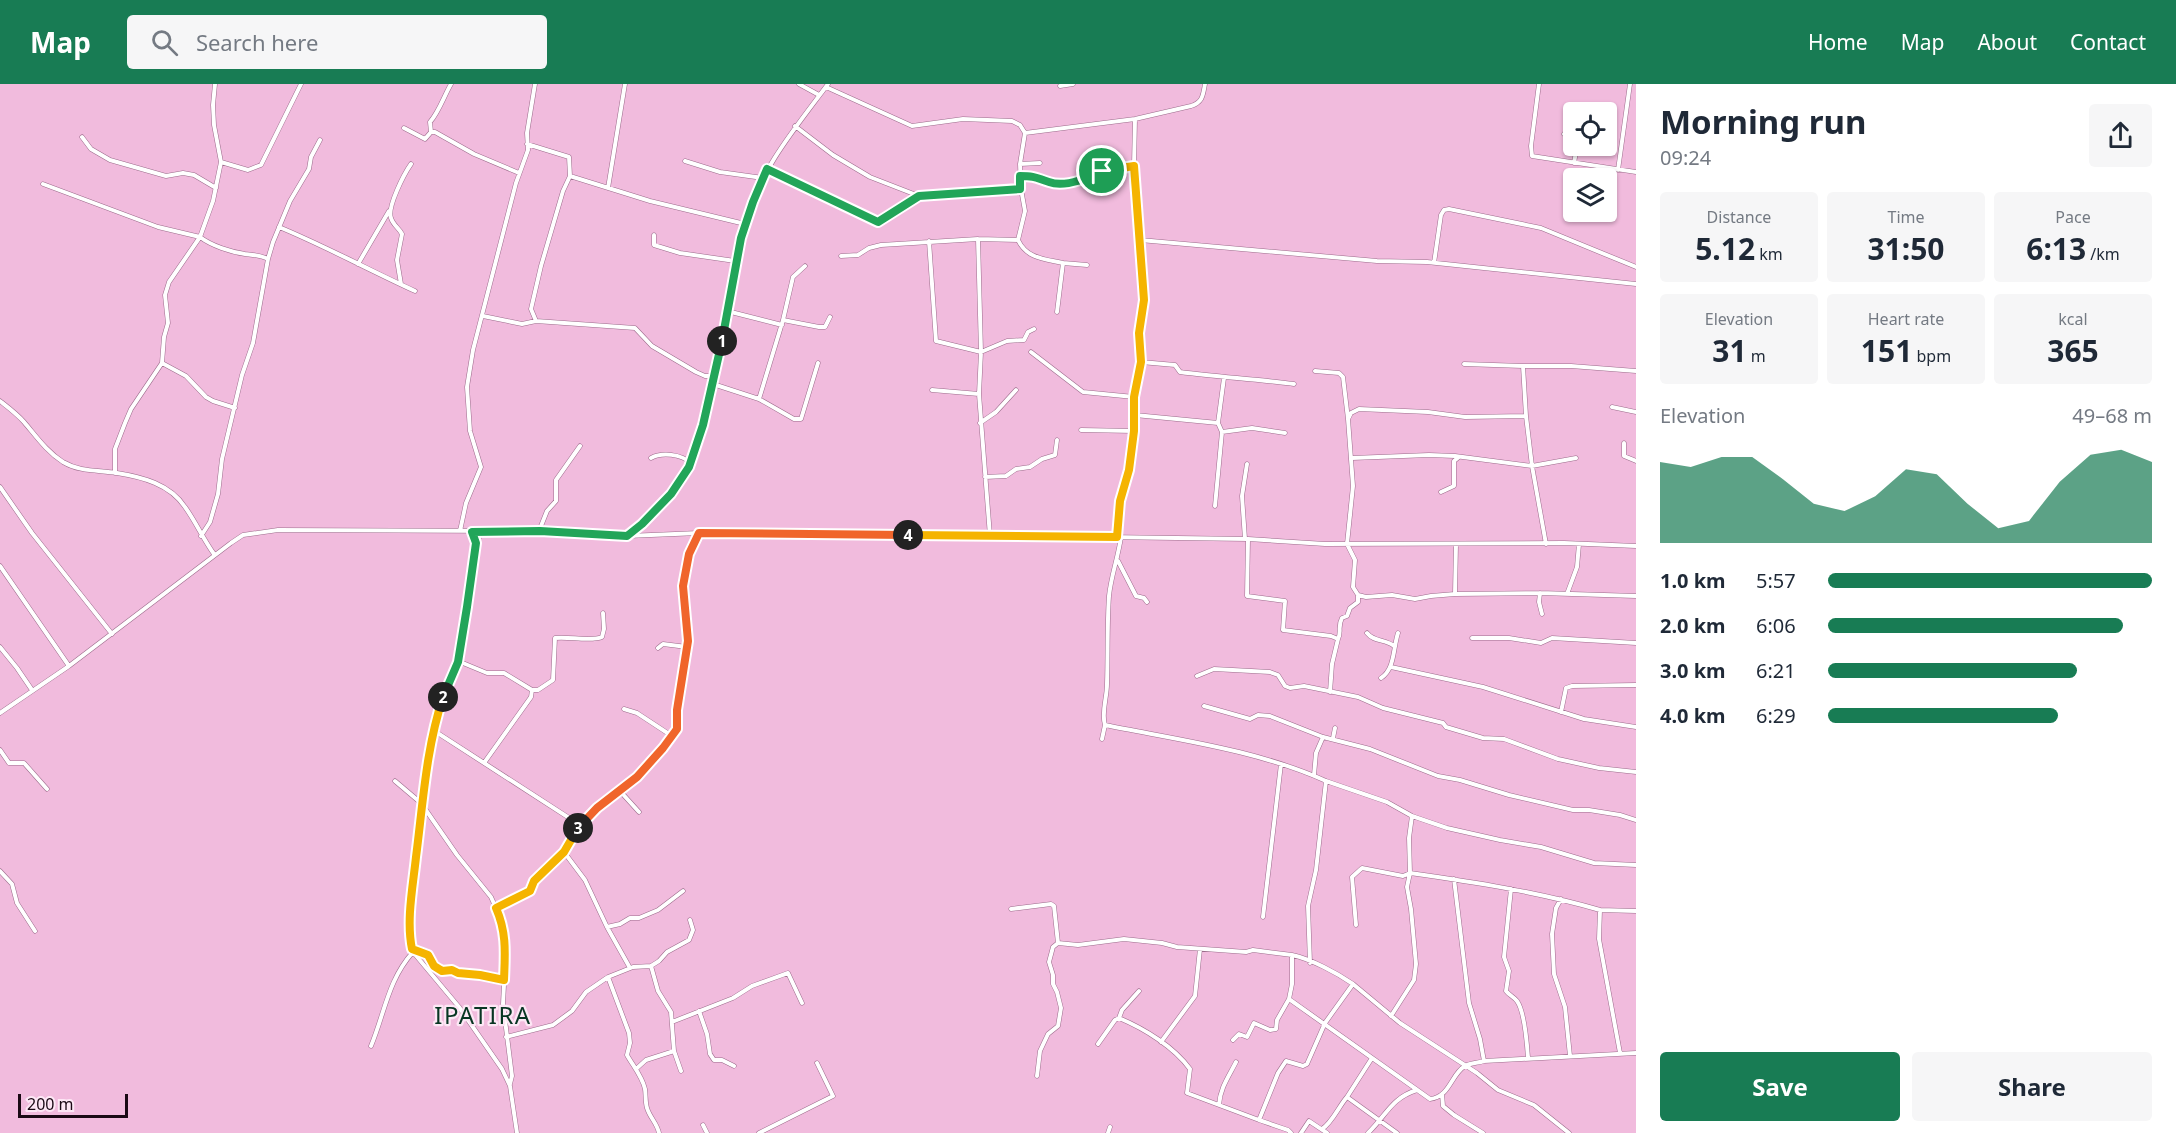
<!DOCTYPE html>
<html lang="en">
<head>
<meta charset="utf-8">
<style>
	body { margin:0; font-family:"Noto Sans",sans-serif; background:#f6f6f7; color:#1f2937; height:100vh; display:flex; flex-direction:column; font-size:22px; white-space:nowrap }
	* { box-sizing:border-box; margin:0 }
	p { font-size:20px; color:#747a83 }
	.icon { flex:none; width:33px; height:33px; fill:none; stroke:currentColor; stroke-width:2; stroke-linecap:round; stroke-linejoin:round }
	.map { position:relative; flex:1; overflow:hidden }
	.side { display:flex; flex-direction:column; background:#fff; width:540px }
	.side>* { flex:none }
	.buttons { position:absolute; left:1563px; top:18px; display:grid; gap:12px }
	.buttons a { display:grid; place-items:center; width:54px; height:54px; border-radius:6px; background:#fff; box-shadow:0 2px 4px #0004; font-size:30px }
	.scale { position:absolute; left:18px; bottom:15px; width:110px; box-sizing:border-box; padding-left:6px; border:3px solid #1b0915; border-top:0; font-size:16px; line-height:21px; white-space:nowrap; color:#1b0915; -webkit-text-stroke:4px #fde7f5; paint-order:stroke }
	.pin { position:absolute; display:grid; place-items:center; width:51px; height:51px; color:#fff; margin:-26px; border:3px solid #fff; border-radius:50%; box-shadow:0 2px 6px #0007 }
	.km { position:absolute; width:30px; height:30px; margin:-15px; border-radius:50%; background:#222; color:#fff; font-size:16px; line-height:30px; text-align:center }
	.round { display:grid; place-items:center; flex:none; width:63px; height:63px; border-radius:6px; background:#f6f6f7 }
	.summary { display:flex; align-items:center; justify-content:space-between; height:102px; padding:0 24px }
	h1 { font-size:33px; font-weight:700; line-height:45px }
	.stats { display:grid; grid-template-columns:repeat(3,1fr); gap:9px; height:102px; padding:6px 24px }
	.stats div { display:grid; align-content:center; border-radius:6px; background:#f6f6f7; text-align:center }
	.stats b { font-size:30px; font-weight:700 }
	.stats small { font-size:16px; font-weight:400 }
	.stats p { font-size:16px }
	.chart { height:168px; padding:12px 24px }
	.chart p { display:flex; justify-content:space-between }
	.chart svg { width:100%; height:108px; margin-top:6px; fill:#187c54; opacity:.7 }
	.cta { display:flex; gap:12px; margin-top:auto; padding:12px 24px }
	.cta a { flex:1; height:69px; border-radius:6px; background:#187c54; color:#fff; font-size:24px; font-weight:700; line-height:69px; text-align:center }
	.cta a+a { background:#f6f6f7; color:#1f2937 }
	ul { padding:0 24px; list-style:none; font-size:20px }
	li { display:grid; grid-template-columns:96px 72px 1fr; align-items:center; height:45px }
	li i { height:15px; border-radius:8px; background:#187c54 }
	header { display:flex; align-items:center; gap:36px; box-sizing:border-box; height:84px; padding:0 30px; background:#187c54; color:#fff }
	header strong { font-size:28px }
	nav { display:flex; gap:33px; margin-inline-start:auto; font-size:21px }
	.search { width:420px; height:54px; background:#f6f6f7; display:flex; align-items:center; gap:15px; box-sizing:border-box; padding:0 21px; border-radius:6px; color:#747a83; font-size:22px }
	main { display:flex; flex:1; min-height:0 }
	.map>svg:first-child { display:block }
	.lines { fill:none; stroke-linecap:round; stroke-linejoin:round }
	.street-casing { stroke:#9c6b8b; stroke-width:5 }
	.street { stroke:#fff; stroke-width:4 }
	.split-1-casing { stroke:#fff; stroke-width:12 }
	.split-2-casing { stroke:#fff; stroke-width:12 }
	.split-3-casing { stroke:#fff; stroke-width:12 }
	.split-4-casing { stroke:#fff; stroke-width:12 }
	.split-5-casing { stroke:#fff; stroke-width:12 }
	.split-1 { stroke:#22a559; stroke-width:8 }
	.split-2 { stroke:#22a559; stroke-width:8 }
	.split-3 { stroke:#f5b400; stroke-width:8 }
	.split-4 { stroke:#f0652b; stroke-width:8 }
	.split-5 { stroke:#f5b400; stroke-width:8 }
	.labels { text-anchor:middle; dominant-baseline:central; stroke-width:4.5; stroke-linejoin:round; paint-order:stroke }
	.quarter-label { font-size:24px; letter-spacing:1.5px; fill:#083623; stroke:#fde7f5 }
</style>
</head>
<body>
<header>
<strong>Map</strong>
<div class="search"><svg class="icon" aria-label="search" viewBox="0 0 24 24"><circle cx="10" cy="10" r="6"/><path d="M15 15l6 6"/></svg>Search here</div>
<nav><a>Home</a><a>Map</a><a>About</a><a>Contact</a></nav>
</header>
<main>
<div class="map">
<svg width="1636" height="1049" viewBox="0 0 1636 1049">
	<rect width="100%" height="100%" fill="#f1bbdd"/>
	<g class="lines">
		<g class="street-casing">
			<path id="street" d="M799,0L819,11
				M1539,0L1531,62L1532,72L1636,88
				M1060,2L1073,0
				M826,3L912,42L963,35L1012,37L1020,41L1025,49L1020,80
				M795,42L833,71L870,93L919,112L1021,105L1025,127L1018,156L978,155L981,268L979,310L990,452
				M404,44L425,55L431,48H435L474,70L519,89
				M431,48L430,38C439,28 444,12 451,0
				M1025,49L1135,35L1191,22C1203,18 1203,11 1205,0
				M1564,50L1574,55
				M82,53L91,65L110,76L166,92L183,89L194,91L216,104
				M527,60L569,73L570,92L650,117L745,140
				M685,77L720,88L763,94
				M221,78L248,86L261,81L301,0
				M1574,79L1577,62
				M767,85L878,138L918,112
				M1618,86L1630,0
				M1020,92H1037L1051,99L1080,97L1102,87L1134,82
				M43,100L158,143L200,153L213,117L221,78L214,41L213,21L215,0
				M608,104L625,0
				M1021,105L1020,80L1040,79
				M279,143C325,162 369,186 415,207
				M654,151V161L680,169L735,177
				M1018,156C1027,175 1045,175 1063,179L1057,228
				M1140,156L1377,177L1427,178L1636,200
				M929,157L936,257L981,268L1007,257L1024,256L1028,248L1034,245
				M841,172L858,171L869,164L881,161L978,155
				M268,175L273,158L290,117L309,85L311,73L320,56
				M1063,179L1087,181
				M1434,179L1441,131L1444,126L1449,125L1541,144L1636,183
				M358,180L389,127
				M401,200L397,176L402,150C399,144 393,141 391,134C387,123 404,90 411,80
				M727,227L782,241
				M483,232L522,240L536,237L635,244L652,262L696,288L705,292H714
				M783,236L793,193L805,182
				M536,237L531,225L541,182L563,107L570,92
				M1031,268L1083,308L1134,313
				M1141,278L1175,281L1180,288C1218,293 1256,295 1294,300
				M162,279L186,292L206,313L213,317L235,324
				M1464,280L1523,282L1526,332
				M1523,282H1571L1636,287
				M1315,287L1339,289L1343,293L1348,335
				M1224,294L1218,339L1222,348L1252,344L1285,349
				M713,300L759,315L794,335H801L818,279
				M932,306L979,310
				M759,315L783,236L819,243H825L830,233
				M0,317C9,324 17,330 24,338C36,352 47,368 63,378C80,388 98,386 117,389C142,393 170,400 185,423C196,438 203,455 214,470
				M1612,323L1636,328
				M1135,331L1218,339
				M980,339L996,328L1016,306
				M1081,346L1134,347
				M1624,359V372L1636,377
				M651,374C662,368 681,370 691,379
				M1352,374L1429,371L1455,372L1532,382L1576,374
				M115,389V365L125,339L131,325L162,279L164,253L168,239L165,211L169,198L200,153C212,162 231,168 245,170C254,171 260,171 268,175L253,259L242,291L222,375L218,410L210,438L201,452
				M985,393L1006,392L1016,385L1030,383L1042,375L1055,371L1057,356
				M0,403L32,449L112,550
				M1441,408L1454,402V377L1459,373
				M1215,422L1222,348
				M460,447L466,419L481,383L470,347L467,303L473,266L516,99L528,66L527,49L535,0
				M539,447L547,427L556,417V396L580,362
				M482,448L476,459L458,577L443,614L431,654L421,719L410,854L413,868L459,923L502,985L510,1002L517,1049
				M628,451C649,435 670,416 684,393C697,372 702,347 707,323C722,261 729,197 746,136C761,84 796,43 828,0
				M1117,453L1120,417L1129,385L1134,347V313L1141,278L1139,249L1144,216L1134,82L1135,35
				M1245,455L1242,412L1247,380
				M1248,455L1247,512L1285,517L1283,546L1331,552L1338,555L1332,580L1330,608
				M1546,460L1532,382L1526,332L1465,333L1428,328L1359,325L1351,329L1348,335L1353,402L1347,460L1355,476L1353,503L1358,511L1366,513L1392,511L1415,515L1431,512L1455,510L1540,509L1636,512
				M1118,477L1136,512L1144,514L1147,518
				M0,482L69,582
				M1540,509L1539,518L1542,530
				M1455,510L1456,460
				M1567,510L1577,483L1579,460
				M1367,549C1374,558 1385,555 1394,562
				M1472,554H1509L1541,559L1552,554L1636,559
				M1338,555C1342,548 1337,543 1342,534L1347,532L1350,524L1358,518V511
				M0,563L17,584L32,606
				M658,564L663,560L687,563
				M458,577L487,589H504L532,606
				M1391,583L1483,603L1584,635L1636,643
				M1197,592L1214,585L1270,588L1278,591L1285,602L1290,604L1304,602L1358,613L1383,624L1443,639L1446,643L1483,654L1504,655L1558,675L1599,684L1636,688
				M1381,594C1395,585 1393,564 1398,549
				M1204,622L1250,635L1258,631L1270,632L1323,653
				M624,625L637,629L672,652
				M1561,628L1566,604L1572,602L1636,601
				M0,629L69,582L231,459L243,451L278,446L539,447L627,452L699,449L954,451L1248,455L1325,460L1564,459L1636,462
				M1105,641C1101,629 1107,614 1107,600C1108,571 1107,541 1109,512C1111,492 1118,474 1121,453
				M433,646L580,741
				M1333,654L1335,644
				M1102,655L1105,641C1179,656 1257,666 1326,697
				M0,666L9,679H24L47,705
				M484,679L531,613L532,606H538L553,596L555,554C568,552 591,558 602,553L604,545L603,529
				M1314,691L1316,669L1323,653L1370,665L1438,692L1460,696L1509,711L1573,726H1589L1620,731L1636,736
				M395,697L421,719L457,771L491,813L501,835L506,862L503,920L512,992L510,1000
				M620,707L639,728
				M564,768L585,796L607,843L630,884
				M0,787L12,800L17,819L35,847
				M1454,795L1469,919L1480,955L1484,977
				M1511,805L1504,873L1509,887L1506,907C1509,911 1514,913 1517,917C1525,928 1527,960 1528,974
				M1561,815L1556,824L1552,850L1554,890L1565,923L1570,972
				M496,824L530,807L534,797L564,768L580,741L597,724L637,693L663,664L677,645V626L688,557L683,502L689,470L699,449
				M1011,825L1051,820L1054,822L1058,859
				M1600,826L1636,827
				M1263,833L1281,680
				M1356,841L1352,793L1362,784L1403,792L1410,789C1474,798 1538,808 1600,826L1599,855L1620,969
				M607,843L620,840L630,834H639L658,826L683,807
				M412,865L428,871L434,882L442,887L452,886L458,889L470,890L504,896
				M1310,879L1308,822L1316,786L1326,697L1387,718L1412,732L1447,744L1500,756L1541,763L1594,779L1636,781
				M651,882L658,907L671,928L674,967L681,987
				M608,893L629,949L630,959L627,971C633,982 642,992 645,1005C646,1011 645,1017 647,1024C650,1034 657,1039 659,1049
				M1353,900C1337,889 1311,875 1292,871V900L1289,915L1430,1015C1450,1013 1451,990 1465,982C1470,979 1478,979 1484,977L1636,969
				M699,927L707,950L710,970L714,976H722L734,982
				M1391,932L1414,896L1416,880L1411,825L1407,803L1410,789L1409,754L1412,732
				M1119,934L1122,926L1139,907
				M672,938L733,914L752,902L788,889L802,919
				M506,953L553,941L572,927L586,908L608,893L633,883L651,882L659,877L667,868L689,856L693,846L690,836
				M1233,956L1239,950L1247,953L1254,939L1270,946L1276,945L1277,936L1289,915
				M1161,958L1195,912L1200,865
				M1098,960L1115,936L1119,934C1145,945 1174,963 1190,985L1187,1009L1259,1036
				M371,962C385,928 388,896 413,868
				M636,985L646,976L674,967
				M1037,992L1040,967L1048,950L1058,942L1061,924L1057,908L1053,900V891L1049,878L1053,863L1058,859L1078,861L1124,855L1162,859L1177,863L1246,868L1253,866L1292,871
				M1442,1010L1443,1022L1454,1031L1483,1049
				M1347,1013L1372,974
				M1219,1021C1220,1004 1229,992 1236,978
				M703,1041L707,1049
				M1322,1045C1332,1039 1339,1022 1347,1013L1397,1049
				M759,1049L833,1012L817,979
				M1108,1049L1110,1043
				M1291,1049L1288,1046L1259,1036L1278,989L1286,977L1303,982L1307,980L1325,939L1353,900L1400,939L1477,989L1498,1006L1534,1021L1569,1049
				M1301,1049L1309,1037L1327,1049
				M1368,1049C1386,1032 1391,1014 1417,1006"/>
		</g>
		<use href="#street" class="street"/>
	</g>
	<g class="lines">
		<g class="split-1-casing">
			<path id="split-1" d="M722,257L741,154L753,118L767,85L878,138L919,112L1020,105V92C1036,92 1036,94 1049,98C1065,104 1088,94 1102,87"/>
		</g>
		<g class="split-2-casing">
			<path id="split-2" d="M443,613L458,578L467,523L476,459L472,448L540,447L627,452L642,440L671,410L689,383L703,341L722,257"/>
		</g>
		<g class="split-3-casing">
			<path id="split-3" d="M443,613C426,665 423,719 416,773C413,802 406,836 412,865L428,871L434,882L442,887L452,886L458,889L480,891L504,896C505,870 507,849 496,824L530,807L534,797L564,768L578,744"/>
		</g>
		<g class="split-4-casing">
			<path id="split-4" d="M578,744L597,724L637,693L663,664L677,645V626L688,557L683,502L689,470L699,449L908,451"/>
		</g>
		<g class="split-5-casing">
			<path id="split-5" d="M908,451L1117,453L1120,417L1129,386L1134,347V313L1141,278L1139,249L1144,216L1134,82L1102,87"/>
		</g>
		<use href="#split-1" class="split-1"/>
		<use href="#split-2" class="split-2"/>
		<use href="#split-3" class="split-3"/>
		<use href="#split-4" class="split-4"/>
		<use href="#split-5" class="split-5"/>
	</g>
	<g class="labels">
		<g class="quarter-label">
			<text x="483" y="930">IPATIRA</text>
		</g>
	</g>
</svg>
<div class="buttons">
<a><svg class="icon" aria-label="locate" viewBox="0 0 24 24"><circle cx="12" cy="12" r="6"/><path d="M12 2v4M12 18v4M2 12h4M18 12h4"/></svg></a>
<a><svg class="icon" aria-label="layers" viewBox="0 0 24 24"><path d="M12 4l9 5-9 5-9-5zM3 14l9 5 9-5"/></svg></a>
</div>
<div class="scale">200 m</div>
<div class="pin" style="left:1102px;top:87px;background:#1e9e55"><svg class="icon" aria-label="arrive" viewBox="0 0 24 24"><path d="M6 21V4h12l-3 4 3 4H6"/></svg></div>
<b class="km" style="left:722px;top:257px">1</b>
<b class="km" style="left:443px;top:613px">2</b>
<b class="km" style="left:578px;top:744px">3</b>
<b class="km" style="left:908px;top:451px">4</b>
</div>
<section class="side">
<div class="summary"><div><h1>Morning run</h1><p>09:24</p></div><a class="round"><svg class="icon" aria-label="share" viewBox="0 0 24 24"><path d="M12 15V3M7 8l5-5 5 5M5 13v7h14v-7"/></svg></a></div>
<div class="stats">
<div><p>Distance</p><b>5.12<small> km</small></b></div>
<div><p>Time</p><b>31:50</b></div>
<div><p>Pace</p><b>6:13<small> /km</small></b></div>
</div>
<div class="stats">
<div><p>Elevation</p><b>31<small> m</small></b></div>
<div><p>Heart rate</p><b>151<small> bpm</small></b></div>
<div><p>kcal</p><b>365</b></div>
</div>
<div class="chart"><p><span>Elevation</span>49–68 m</p>
<svg viewBox="0 0 160 44" preserveAspectRatio="none"><path d="M0 44V11L10 13L20 9L30 9L40 18L50 28L60 31L70 25L80 14L90 16L100 28L110 38L120 35L130 19L140 8L150 6L160 11V44z"/></svg>
</div>
<ul>
<li><b>1.0 km</b>5:57<i style="width:100%"></i></li>
<li><b>2.0 km</b>6:06<i style="width:91%"></i></li>
<li><b>3.0 km</b>6:21<i style="width:77%"></i></li>
<li><b>4.0 km</b>6:29<i style="width:71%"></i></li>
</ul>
<div class="cta"><a>Save</a><a>Share</a></div>
</section>
</main>
</body>
</html>
